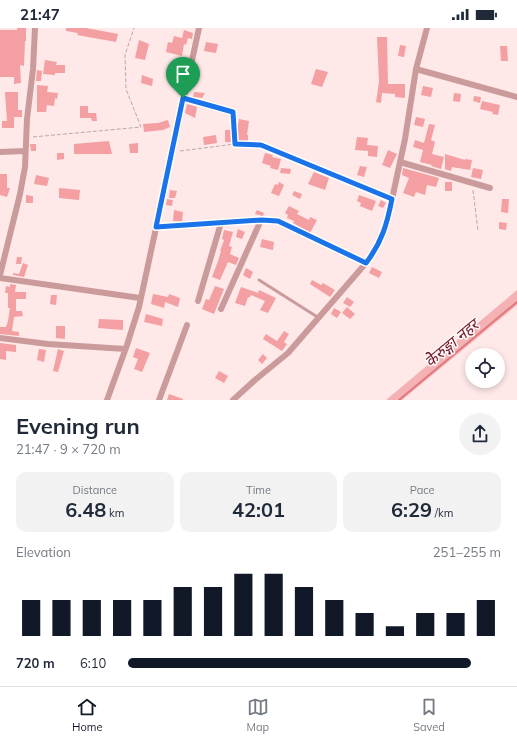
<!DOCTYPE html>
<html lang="en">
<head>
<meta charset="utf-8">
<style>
	body { margin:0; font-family:Mulish,"Noto Sans Devanagari",sans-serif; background:#f2f2f3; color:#1f2937; height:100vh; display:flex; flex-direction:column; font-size:15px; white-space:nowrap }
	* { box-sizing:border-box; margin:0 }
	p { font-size:13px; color:#747a83 }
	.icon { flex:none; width:22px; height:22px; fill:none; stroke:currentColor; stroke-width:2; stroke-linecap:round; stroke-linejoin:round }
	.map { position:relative; height:372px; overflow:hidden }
	.details { display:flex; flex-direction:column; background:#fff; flex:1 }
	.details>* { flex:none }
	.buttons { position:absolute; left:465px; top:320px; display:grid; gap:8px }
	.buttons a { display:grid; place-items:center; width:40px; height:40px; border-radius:50%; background:#fff; box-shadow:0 2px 6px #0003; font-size:20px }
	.pin { position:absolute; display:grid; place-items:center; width:34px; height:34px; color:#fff; margin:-41px -17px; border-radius:50% 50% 50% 0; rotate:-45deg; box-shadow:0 0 4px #0007 }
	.pin .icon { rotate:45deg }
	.round { display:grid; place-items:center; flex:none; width:42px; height:42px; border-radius:21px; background:#f2f2f3 }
	.headline { display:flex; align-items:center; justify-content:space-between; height:68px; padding:0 16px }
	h1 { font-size:22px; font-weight:700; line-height:30px }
	.stats { display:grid; grid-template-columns:repeat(3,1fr); gap:6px; height:68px; padding:4px 16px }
	.stats div { display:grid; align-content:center; border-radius:10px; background:#f2f2f3; text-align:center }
	.stats b { font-size:20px; font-weight:700 }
	.stats small { font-size:11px; font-weight:400 }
	.stats p { font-size:11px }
	.chart { height:112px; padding:8px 16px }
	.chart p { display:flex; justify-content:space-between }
	.chart svg { width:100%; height:72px; margin-top:4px; stroke:#111827; stroke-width:6 }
	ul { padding:0 16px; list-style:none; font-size:13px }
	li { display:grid; grid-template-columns:64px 48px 1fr; align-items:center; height:30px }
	li i { height:10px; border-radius:5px; background:#111827 }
	.status { display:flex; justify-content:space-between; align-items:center; height:28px; padding:0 20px; background:#fff; direction:ltr }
	.status svg { height:11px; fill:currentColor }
	.dock { display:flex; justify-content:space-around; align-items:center; height:56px; border-top:1px solid #e0e1e3; background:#fff; font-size:11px; color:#747a83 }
	.dock a { display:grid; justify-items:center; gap:2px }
	.dock .active { color:#111827 }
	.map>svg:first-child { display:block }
	.green { fill:#f5b2b4 }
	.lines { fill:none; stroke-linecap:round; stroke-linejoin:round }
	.stream { stroke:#e0787f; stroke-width:2 }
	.building { fill:#f49fa2 }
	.path { stroke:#baa8a8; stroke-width:1; stroke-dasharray:4 2; stroke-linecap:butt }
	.service { stroke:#cb9b9c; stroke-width:3 }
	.minor { stroke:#cb9b9c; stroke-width:6 }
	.route-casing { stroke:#fff; stroke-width:8 }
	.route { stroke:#1a73e8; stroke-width:5 }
	.labels { text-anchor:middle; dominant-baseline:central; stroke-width:3; stroke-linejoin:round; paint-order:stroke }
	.water-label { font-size:16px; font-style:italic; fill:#761928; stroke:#fefafa }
</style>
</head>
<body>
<div class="status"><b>21:47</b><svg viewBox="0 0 49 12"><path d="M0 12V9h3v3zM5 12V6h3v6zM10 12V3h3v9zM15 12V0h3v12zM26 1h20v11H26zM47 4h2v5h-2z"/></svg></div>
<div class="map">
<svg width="517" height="372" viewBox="0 0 517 372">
	<rect width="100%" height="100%" fill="#fee8e8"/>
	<path class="green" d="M517,262V277L402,372H386Z"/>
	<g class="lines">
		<path class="stream" d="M399,372L517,274"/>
	</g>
	<path class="building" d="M17,0H26V13H25L24,38L20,37L21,55L14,56V49H0V2H17Z
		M66,0H86L118,6L116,14L77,7L78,5L66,3Z
		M184,2L193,5L192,11L188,10L186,17L184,16L182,28L166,24L168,14L172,15L174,8L182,10Z
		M377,9H387L388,56H405V70L395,69V66L382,65L381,75L376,74L379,54Z
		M139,12L149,16L145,32L135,30Z
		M206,14L218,16L216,25L204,23Z
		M400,17L406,18L404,29L398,28Z
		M500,18H507L508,33H501Z
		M45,32L57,34L56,37H65V45H55V47L43,46Z
		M316,41L328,44L322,59L311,56Z
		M37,42L42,43L41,53H36Z
		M142,47L153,51L152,58L141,55Z
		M37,57L48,58L47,64L58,65L57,71L55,70L54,78L47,77L46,84H37Z
		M423,58L433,60L431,69L421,67Z
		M5,64H18V82H22V89H14V100H2V93H7Z
		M194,64L205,65L202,70L193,69Z
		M454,65L461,66L460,74L453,73Z
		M474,68L481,69L480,75L473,73Z
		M482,73L500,77L498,87L492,86L493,84L480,81Z
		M187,76L197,79L195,90L185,85Z
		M80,78H88V85H96L97,93H92L91,90H80Z
		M416,89L425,91L423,99L414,97Z
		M239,91L249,93L247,107H248V115L225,114V102H237Z
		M168,92L170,99L163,102L144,104L143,96L158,95Z
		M429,96L435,97L431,112L435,114L432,126L444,129L441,141L431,138L432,137L420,134L423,122L413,119L415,112L424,115Z
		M216,107L217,115L204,117L203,109Z
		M357,109L368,110L367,117L378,118L377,129L368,128V123L355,122Z
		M109,113L112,126H74V116Z
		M138,115V125H130L129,116Z
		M30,116H36V123H31Z
		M388,122L397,126L390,140L382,137Z
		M57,125H64V131L57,132Z
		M265,125L273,127L272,129L281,131L278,142L270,140L271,138L262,135Z
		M445,126L465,132V131L472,132L470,142L452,139L451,143L445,141Z
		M360,138L367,139L364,149L357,147Z
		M281,140L291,141L290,146L280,145Z
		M403,140L439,150L436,159L427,157L425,167L416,164L414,169L403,165L409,150L402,147Z
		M473,140L483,142L481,151L471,149Z
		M314,144L329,150L325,162L308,156Z
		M0,146H7V160H10L7,169L0,167Z
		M36,147L49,150L47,158L34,156Z
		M279,154L284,157L279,168L271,165L275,156L278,157Z
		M445,154H452V163H445Z
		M59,160L80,162L79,172L59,170Z
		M170,162L177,163L175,170H169Z
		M294,163L302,166L300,171L292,167Z
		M26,167L33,168V175H26Z
		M359,167L376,173L372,183L360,178L361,175L357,173Z
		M167,171L173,172L172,178L166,177Z
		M502,171H509L508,185L501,184Z
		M381,172L386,175L383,180L378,178Z
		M289,178L299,183L297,186L309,192L310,189L317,192L310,205L293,195L294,193L287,190L288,187L285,185Z
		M174,182L183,184L182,194L173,193Z
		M257,182L264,185L263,188L255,186Z
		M499,194L507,195L506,202L499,201Z
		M238,201L245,204L242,211L236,209Z
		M224,202L233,204L229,218L232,219L230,226L239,230L236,237L228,234L220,252L212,249L218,233L221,223H220L224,212L222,211Z
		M262,211L274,214L273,222L260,219Z
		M17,229H22L21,236H16Z
		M23,235L28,237L24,249L13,247V245L19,246Z
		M372,239L382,244L379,250L369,245Z
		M246,240L253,244L250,251L243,247Z
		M312,252L321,257L323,255L335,262L330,269L310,256Z
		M10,256L16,257L15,264H26V271H16V283H22L23,288L14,289L12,303L19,304V308L0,306V299H6L8,293L10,280H8V265H5L6,258L10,259Z
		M215,258L224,261L214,286L202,281L206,271L209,272Z
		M241,259L258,265L259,262L276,270L268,285L260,282L265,273L251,267L249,270L248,269L245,278L235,275Z
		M153,266L168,269L169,266L180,270L178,279L165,274L164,280L151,276Z
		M51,267H57L56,277L50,276Z
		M347,269L354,274L350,279L343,275Z
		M347,279L355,286L350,291L342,285Z
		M334,280L341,284L337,290L331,286Z
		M146,286L163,291L162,298L144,294Z
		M99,291L123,292V302L98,300Z
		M56,298H65V311L56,310Z
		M284,303L289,306L284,314L287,316L282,323L263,311L266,306L277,313Z
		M0,315L16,317V324L6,323V332L0,331Z
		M136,320L150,325L142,344L134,341L138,331L133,329Z
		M39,321L46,322L44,334L37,332Z
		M58,321L64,323L58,344L53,343Z
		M263,326L267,330L262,336L258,332Z
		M219,343L228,348L224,355L215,350Z
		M169,366L183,371V372H167Z"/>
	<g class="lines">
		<path class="path" d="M190,72L233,84L235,116
			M33,109L141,99L126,61L125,27L134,0
			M180,123L235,116L261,117L386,169
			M473,162L478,203
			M266,192L278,193L360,232
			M227,194L253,193
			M163,198L213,195"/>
		<path class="service" d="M259,252L319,290"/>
		<path class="minor" d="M416,41L517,69
			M0,124L25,123
			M400,134L490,160
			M0,247L20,166L25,139L27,91L33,41L35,0
			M0,250L140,270
			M198,273L221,195
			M221,281L261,192
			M0,310L48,316L125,321
			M107,372L127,317L139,279L199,0
			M159,372L187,297
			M233,372L255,352L288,325L366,235L375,223L386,199L405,111L416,41L427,0"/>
	</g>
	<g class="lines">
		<g class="route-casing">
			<path id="route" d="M183,70L233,84L235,116L261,117L392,171C387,196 382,214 366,235L278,193L261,192L156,199Z"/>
		</g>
		<use href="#route" class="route"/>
	</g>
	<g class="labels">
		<g class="water-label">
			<text transform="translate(451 315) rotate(-40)">केेरुङ्गा नहर</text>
		</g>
	</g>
</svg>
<div class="buttons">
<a><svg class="icon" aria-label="locate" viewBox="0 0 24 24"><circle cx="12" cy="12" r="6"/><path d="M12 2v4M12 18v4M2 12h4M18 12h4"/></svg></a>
</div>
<div class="pin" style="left:183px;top:70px;background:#1e9e55"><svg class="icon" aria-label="arrive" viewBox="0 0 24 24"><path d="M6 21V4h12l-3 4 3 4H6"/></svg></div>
</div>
<section class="details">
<div class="headline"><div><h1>Evening run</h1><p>21:47 · 9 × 720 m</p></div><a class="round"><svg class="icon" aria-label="share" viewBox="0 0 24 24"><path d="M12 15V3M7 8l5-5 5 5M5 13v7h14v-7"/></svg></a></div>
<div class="stats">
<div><p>Distance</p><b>6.48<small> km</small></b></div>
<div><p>Time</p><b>42:01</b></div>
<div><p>Pace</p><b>6:29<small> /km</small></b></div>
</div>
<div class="chart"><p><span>Elevation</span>251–255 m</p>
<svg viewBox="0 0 160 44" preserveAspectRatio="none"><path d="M5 44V22M15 44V22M25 44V22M35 44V22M45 44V22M55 44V14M65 44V14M75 44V6M85 44V6M95 44V14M105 44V22M115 44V30M125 44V38M135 44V30M145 44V30M155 44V22"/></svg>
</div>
<ul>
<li><b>720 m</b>6:10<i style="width:92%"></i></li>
</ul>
</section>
<nav class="dock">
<a class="active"><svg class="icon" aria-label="home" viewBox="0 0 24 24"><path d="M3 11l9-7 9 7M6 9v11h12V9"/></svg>Home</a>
<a><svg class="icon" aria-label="map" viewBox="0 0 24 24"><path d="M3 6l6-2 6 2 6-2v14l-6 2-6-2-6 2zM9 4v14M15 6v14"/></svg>Map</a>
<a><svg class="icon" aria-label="saved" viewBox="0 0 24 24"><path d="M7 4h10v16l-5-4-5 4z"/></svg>Saved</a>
</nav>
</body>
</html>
